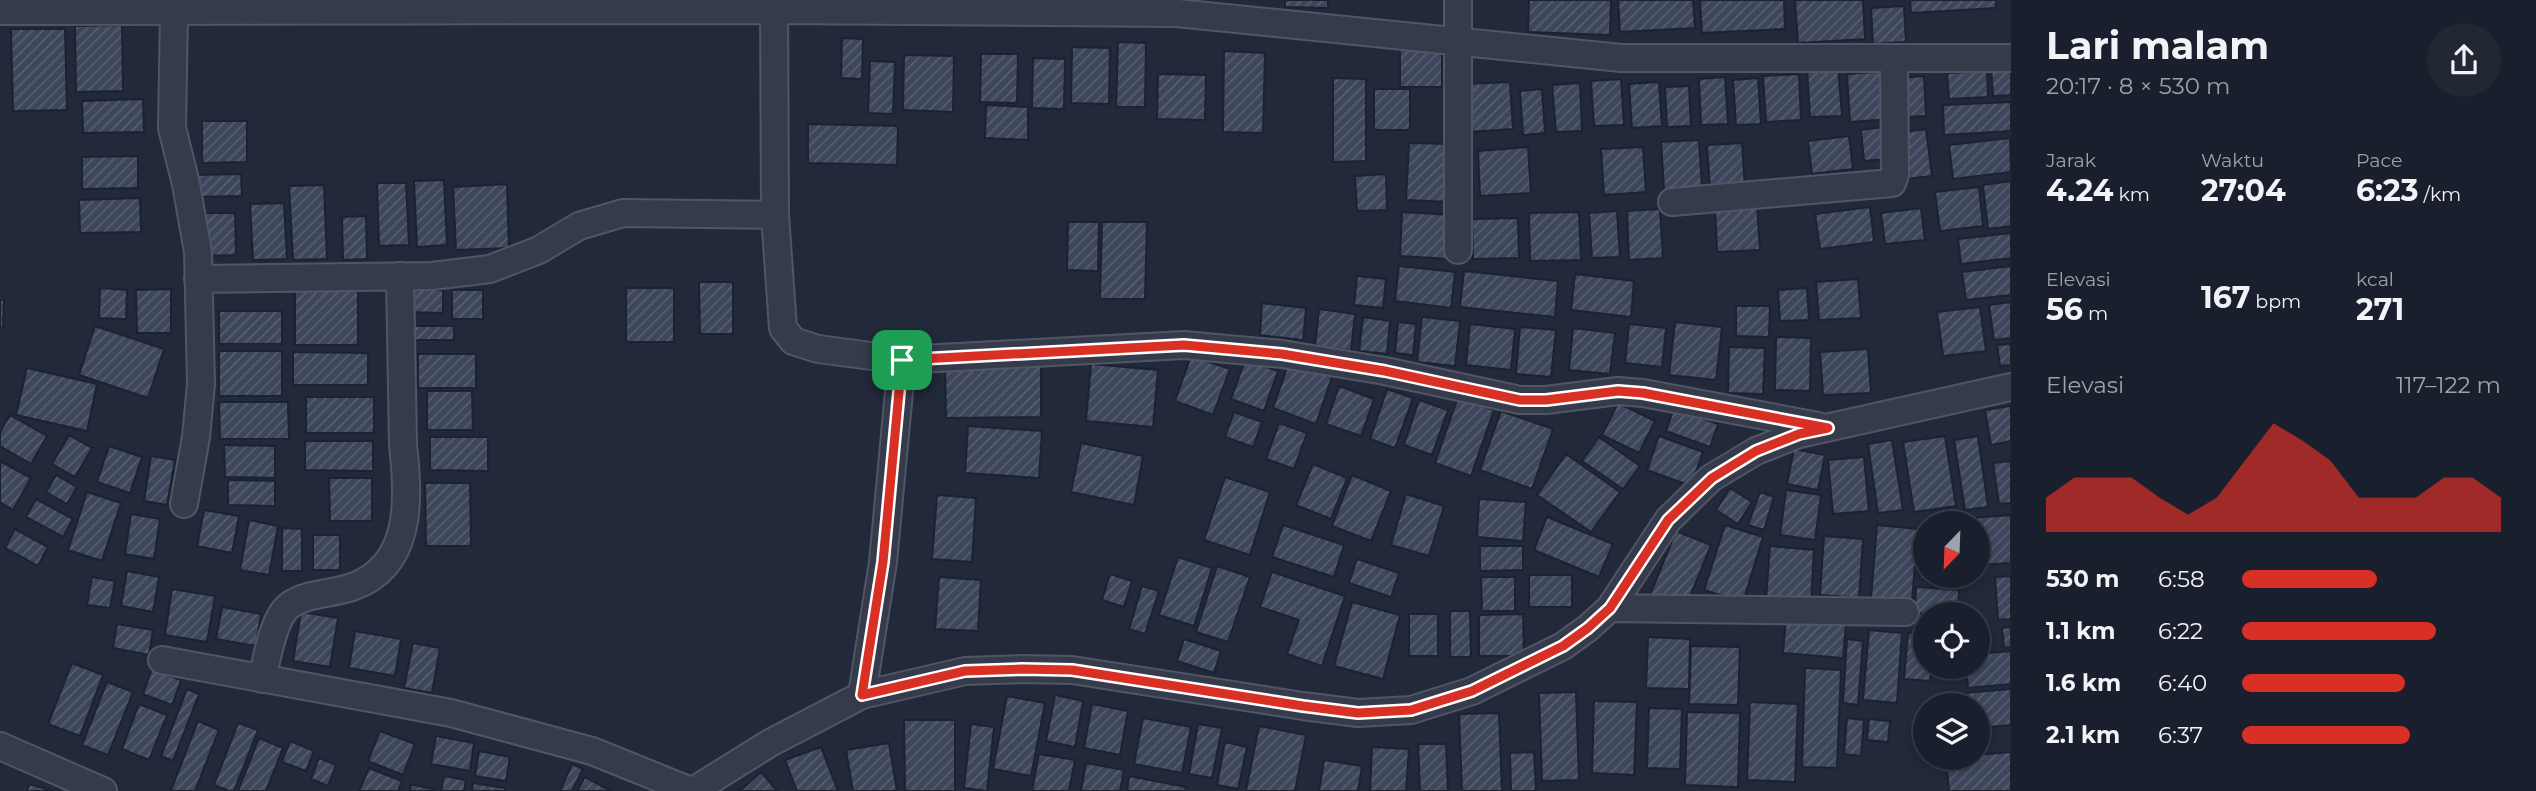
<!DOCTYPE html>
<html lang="id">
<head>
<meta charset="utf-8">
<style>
	body { margin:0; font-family:Montserrat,sans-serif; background:#222734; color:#f1f3f6; height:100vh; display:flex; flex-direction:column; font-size:26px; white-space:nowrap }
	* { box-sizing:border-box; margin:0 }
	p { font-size:23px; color:#9fa2a9 }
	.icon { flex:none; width:38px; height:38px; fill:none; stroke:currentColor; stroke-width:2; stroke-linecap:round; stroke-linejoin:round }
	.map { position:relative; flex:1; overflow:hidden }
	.drawer { display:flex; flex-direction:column; background:#191f2c; width:525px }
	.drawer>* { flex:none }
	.needle { width:46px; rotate:203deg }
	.buttons { position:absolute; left:1913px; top:511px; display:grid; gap:14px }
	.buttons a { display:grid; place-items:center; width:77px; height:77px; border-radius:50%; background:#191f2c; box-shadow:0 4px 10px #0003,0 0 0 2px #373d48; font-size:35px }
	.pin { position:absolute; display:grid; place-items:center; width:60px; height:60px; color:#fff; margin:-30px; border-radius:14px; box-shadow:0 4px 10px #0006 }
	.round { display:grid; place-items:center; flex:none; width:74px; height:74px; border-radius:37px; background:#222734 }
	.summary { display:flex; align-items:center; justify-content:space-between; height:119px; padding:0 35px }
	h1 { font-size:38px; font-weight:700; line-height:52px }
	.metrics { display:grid; grid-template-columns:repeat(3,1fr); gap:10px; height:119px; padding:7px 35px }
	.metrics div { display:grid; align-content:center }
	.metrics b { font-size:30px; font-weight:700 }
	.metrics small { font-size:19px; font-weight:400 }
	.metrics p { font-size:19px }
	.chart { height:196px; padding:14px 35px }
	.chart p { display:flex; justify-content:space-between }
	.chart svg { width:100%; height:126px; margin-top:7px; fill:#d93025; opacity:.7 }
	ul { padding:0 35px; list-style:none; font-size:23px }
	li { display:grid; grid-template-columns:112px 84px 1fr; align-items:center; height:52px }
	li i { height:18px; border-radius:9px; background:#d93025 }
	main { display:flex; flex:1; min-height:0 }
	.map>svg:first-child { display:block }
	.building { fill:url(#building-hatch); stroke:#1c2231; stroke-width:2 }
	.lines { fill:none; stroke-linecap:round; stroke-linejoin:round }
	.minor-casing { stroke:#505665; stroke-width:30 }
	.minor { stroke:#353b4b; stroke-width:26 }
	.route-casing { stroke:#fff; stroke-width:14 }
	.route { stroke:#d93025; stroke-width:9 }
</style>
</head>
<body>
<main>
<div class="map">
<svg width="2011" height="791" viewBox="0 0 2011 791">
	<defs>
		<pattern id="building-hatch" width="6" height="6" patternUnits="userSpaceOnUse" patternTransform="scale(1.75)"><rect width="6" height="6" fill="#3d465b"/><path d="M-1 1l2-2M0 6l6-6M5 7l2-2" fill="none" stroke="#565e71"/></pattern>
	</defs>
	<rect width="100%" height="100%" fill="#21293a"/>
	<path class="building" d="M1285,0H1328V8L1285,7Z
		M1529,0H1611L1610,35L1528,32Z
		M1618,0H1693L1695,28L1620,32Z
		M1700,0H1784L1785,29L1702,33Z
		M1795,0H1863L1865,39L1798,43Z
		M1910,0H1996V8L1911,13Z
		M1904,6L1906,42L1873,44L1871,8Z
		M122,25L123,91L76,92L75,26Z
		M11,29H65L67,110L13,111Z
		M842,38L863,39L862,79L841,78Z
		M1118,42L1146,43L1145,107H1116Z
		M1072,47L1110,48L1109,104L1071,103Z
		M1400,50H1442V87H1400Z
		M1224,51L1265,53L1263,133L1223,132Z
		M981,54H1018L1017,103L980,102Z
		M904,55L954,56L953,112L903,110Z
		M1033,58L1065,59L1064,109L1032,108Z
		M870,61L895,62L893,114L868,113Z
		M2011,65V95L1993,96L1991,66Z
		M1838,67L1842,116L1810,117L1807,68Z
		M1889,71L1892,119L1850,122L1847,74Z
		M1987,71L1988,97L1949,99L1947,73Z
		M1158,74L1206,75L1205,120L1157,119Z
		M1799,74L1801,120L1766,122L1763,76Z
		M1924,76L1926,116L1900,117L1898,78Z
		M1725,77L1728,124L1701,125L1699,79Z
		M1333,78L1366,79V161L1333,162Z
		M1758,78L1761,124L1736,125L1733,80Z
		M1621,79L1624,125L1594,126L1591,81Z
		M1510,82L1513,129L1467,132L1464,84Z
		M1659,82L1662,126L1632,128L1629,84Z
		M1580,83L1582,131L1556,132L1552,85Z
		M1689,86L1691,126L1667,127L1665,87Z
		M1374,89H1410V130H1374Z
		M1542,89L1545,133L1523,135L1520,91Z
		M143,99L144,132L83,133L82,101Z
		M2011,102V131L1944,135L1943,105Z
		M986,105L1028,107V140L985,138Z
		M202,121H247V162L202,163Z
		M808,124L898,126L897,165L808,163Z
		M1891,126L1895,158L1864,161L1861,130Z
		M1926,129L1932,176L1904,179L1898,133Z
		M1849,136L1853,169L1812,174L1808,141Z
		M2010,138L2011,172L1953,179L1949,145Z
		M1699,140L1702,188L1664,190L1661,142Z
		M1409,143L1453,144L1451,202L1406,200Z
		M1742,143L1745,188L1710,190L1707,145Z
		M1528,147L1531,193L1480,196L1478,151Z
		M1643,147L1646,192L1604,195L1601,149Z
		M138,156V188L82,189V157Z
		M241,174L242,196L195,197L194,175Z
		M1386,174L1387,210L1357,211L1355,176Z
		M444,180L447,245L417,247L414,181Z
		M2011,181V226L1988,229L1983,185Z
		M377,183H406L409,245L379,246Z
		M507,184L509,248L456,250L453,187Z
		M324,185L327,259L293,260L289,186Z
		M1979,187L1983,226L1940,231L1935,192Z
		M140,198L141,232L80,233L79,200Z
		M284,203L287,259L253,260L250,204Z
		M1757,204L1760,250L1717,252L1715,206Z
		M1870,207L1874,242L1820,249L1815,214Z
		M1921,208L1925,240L1885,244L1881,213Z
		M1660,209L1663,258L1629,260L1627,211Z
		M1617,211L1620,257L1592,258L1589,213Z
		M1402,212L1452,215L1450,259L1400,256Z
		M1579,212L1581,260L1530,261L1529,213Z
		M200,213H235L236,255L201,256Z
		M366,216L367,259L343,260L342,217Z
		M1518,218L1519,258L1473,259L1472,219Z
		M1068,222H1099L1098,271L1067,270Z
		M1102,222H1147L1145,299H1100Z
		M2011,233V258L1961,264L1958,239Z
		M1399,266L1455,272L1451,308L1395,301Z
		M2011,266V295L1966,300L1962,272Z
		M1464,271L1558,281L1555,317L1460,307Z
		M1575,274L1634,281L1631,317L1571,310Z
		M1357,276L1386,279L1383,308L1354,305Z
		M1858,279L1861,318L1819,320L1816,282Z
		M699,282H733V334H700Z
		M100,288L127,290L126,319L99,318Z
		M626,288H674V342H626Z
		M1807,288L1809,320L1780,321L1778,290Z
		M171,289V333H137L136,290Z
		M406,290H443V313L406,312Z
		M452,290H483V319H452Z
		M295,291H358V345H295Z
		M0,300H4L3,328H0Z
		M2011,302V338L1994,340L1989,305Z
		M1262,303L1306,308L1303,340L1260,335Z
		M1736,306H1770L1769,337L1736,336Z
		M1980,307L1986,351L1943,356L1937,312Z
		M1319,309L1355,314L1351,351L1315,346Z
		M219,311H282V344H219Z
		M1363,317L1390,321L1387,354L1359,351Z
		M1422,317L1460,321L1455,366L1417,362Z
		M1398,322L1416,324L1413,355L1395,353Z
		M1675,322L1722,327L1716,380L1669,375Z
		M1470,324L1515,329L1511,370L1466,365Z
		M1629,324L1666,328L1662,367L1625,363Z
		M95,326L164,349L148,398L79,375Z
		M414,326H454V340H414Z
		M1520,327L1556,330L1551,377L1516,374Z
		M1573,328L1615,333L1610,374L1569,370Z
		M1776,337L1811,338L1810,391L1775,390Z
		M2011,344V365L2000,366L1997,345Z
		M1729,347L1765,348L1763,394L1728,393Z
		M1868,349L1871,393L1823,395L1820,352Z
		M219,351H282V396H219Z
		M293,352L368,353V385H293Z
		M418,354H476V388H418Z
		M1191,356L1230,369L1213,415L1175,401Z
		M1245,360L1278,371L1264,411L1231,399Z
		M1041,362V417L946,418L945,363Z
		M1289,362L1332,377L1316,424L1273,408Z
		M1091,364L1158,370L1153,427L1086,421Z
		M27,368L97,384L87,431L16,415Z
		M1339,386L1374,399L1361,436L1326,424Z
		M1387,389L1413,398L1395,448L1370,439Z
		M427,391H472L473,430H427Z
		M306,397H374V433H306Z
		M1458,397L1494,410L1471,476L1435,463Z
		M1419,400L1448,410L1432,455L1404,445Z
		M219,402H288L289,439H220Z
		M1618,403L1655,421L1639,453L1602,435Z
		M2011,406V441L1991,445L1985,410Z
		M1674,408L1718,424L1710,447L1666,431Z
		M1501,411L1553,429L1532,489L1480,470Z
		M1234,412L1262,422L1253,447L1225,437Z
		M10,415L47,436L31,464L0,446V432Z
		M1279,423L1307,433L1294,469L1266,459Z
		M968,426L1042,431L1039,478L965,473Z
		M69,435L92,448L75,477L52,464Z
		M1659,436L1703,452L1691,486L1647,470Z
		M1945,436L1956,506L1914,512L1903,442Z
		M1978,436L1988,507L1965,510L1954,440Z
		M430,437H488V471L430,470Z
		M1599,437L1640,466L1623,489L1582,461Z
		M1892,440L1903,510L1878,513L1868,444Z
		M305,441H373V471L305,470Z
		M1081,443L1143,456L1134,505L1071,492Z
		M224,445L275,446V478L225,477Z
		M109,446L142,457L130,493L97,482Z
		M1794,449L1825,455L1818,490L1787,484Z
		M1566,454L1620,492L1591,532L1537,495Z
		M151,456L175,460L167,505L144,501Z
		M1864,457L1869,511L1833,514L1828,460Z
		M0,461L31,478L13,510L0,502Z
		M2011,461V503L1999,504L1993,463Z
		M1313,464L1347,478L1331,519L1296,505Z
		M56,475L77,487L67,504L46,492Z
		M1352,475L1391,491L1371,541L1332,526Z
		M1225,477L1270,492L1250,555L1204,540Z
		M329,478H372V521H330Z
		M228,480L275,481V506L228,505Z
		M425,483H470L471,546H426Z
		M1730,488L1752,502L1738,524L1716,510Z
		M1786,490L1821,495L1815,540L1780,535Z
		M87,492L121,503L102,561L68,550Z
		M1760,492L1774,497L1764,530L1748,525Z
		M1406,494L1444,506L1429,556L1391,545Z
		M937,495L976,498L972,562L932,559Z
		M36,499L73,519L63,537L26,517Z
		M1479,499L1526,502L1523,541L1477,537Z
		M204,510L239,516L232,553L197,546Z
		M131,514L160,519L154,559L125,554Z
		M2011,515V563L1978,565V523H1973L1972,518Z
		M1547,517L1613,544L1599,577L1534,550Z
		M249,520L278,526L269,575L240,570Z
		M1925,521L1955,523H1925V576H1958L1957,582L1920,579Z
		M1283,525L1344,545L1334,577L1272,557Z
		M1725,525L1763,537L1743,602L1704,590Z
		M1877,525L1918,529L1912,601L1871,598Z
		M282,528L302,529V571H282Z
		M15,529L48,547L38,566L5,548Z
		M1676,531L1711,545L1685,609L1650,595Z
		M313,535H340V570H313Z
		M1824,536L1863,539L1859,598L1820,595Z
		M1480,546H1523V570L1480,571Z
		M1770,546L1814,550L1811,603L1766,599Z
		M1178,557L1212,568L1194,626L1159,615Z
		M1357,559L1399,573L1391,597L1349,583Z
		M1217,566L1250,577L1228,642L1196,632Z
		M127,571L159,577L153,612L121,606Z
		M1272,572L1345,596L1322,666L1287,654L1299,620L1260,607Z
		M1110,574L1132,581L1124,607L1102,600Z
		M1529,575H1572V607H1529Z
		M2011,576V619L1998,620L1995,577Z
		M92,577L115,581L110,608L87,605Z
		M939,577L981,580L978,631L935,629Z
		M1481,577H1515V611H1482Z
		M1142,586L1159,591L1145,634L1129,629Z
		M1916,587L1959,590L1958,614L1915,613Z
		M172,589L215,596L207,642L165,635Z
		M1352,602L1400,615L1383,679L1334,666Z
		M222,607L261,614L256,646L216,639Z
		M1450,611H1470L1471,657H1450Z
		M301,612L338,618L330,667L293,661Z
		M1409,614H1438V656H1409Z
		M1523,614L1524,656H1479V615Z
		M1786,619L1846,624L1843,658L1783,653Z
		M117,624L153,630L149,655L113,648Z
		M2011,627V647L2004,648L2002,628Z
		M1869,630L1902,633L1897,703L1863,700Z
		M355,631L401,639L395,676L349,668Z
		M1908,633L1925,634V667H1931L1930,681L1904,679Z
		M1648,637L1690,639L1689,689L1646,688Z
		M1184,639L1221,651L1214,673L1177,661Z
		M1847,639L1863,641L1858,705L1843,703Z
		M413,643L440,648L432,693L404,688Z
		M1691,646L1740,647L1738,705L1689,704Z
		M2011,651V684L1968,688L1966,667H1978V654Z
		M72,663L103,675L80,736L48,724Z
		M1805,668L1841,670L1837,768L1802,767Z
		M152,669L181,680L172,705L143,694Z
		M107,682L133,692L108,755L82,745Z
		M187,689L199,694L173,761L161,756Z
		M2011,689V725L1978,728V705H1965L1964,693Z
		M1576,692L1579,780L1542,781L1539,693Z
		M1055,695L1083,701L1075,747L1046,741Z
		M1007,696L1045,703L1031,776L993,769Z
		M1594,701L1637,702L1634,775L1592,773Z
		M1750,702L1798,704L1795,782L1747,780Z
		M139,704L167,715L149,760L122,749Z
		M1092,704L1128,711L1120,755L1084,748Z
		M1649,708L1682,709L1680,769L1647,768Z
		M1687,712L1740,713L1738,787L1685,785Z
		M1499,713L1502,791H1462L1459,714Z
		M1143,718L1191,727L1182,773L1134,764Z
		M1847,718L1864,720L1861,756L1844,754Z
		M1869,719L1890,721L1888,742L1867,740Z
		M904,720H955V791H905Z
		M198,721L219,730L195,791H174L171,790Z
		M238,723L258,730L234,791H229L214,785Z
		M971,724L994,727L987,791L964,788Z
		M1198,724L1222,728L1212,778L1189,774Z
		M1259,726L1306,735L1295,791H1246Z
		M380,731L415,744L403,775L368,761Z
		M436,736L474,743L470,771L431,764Z
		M259,738L283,748L266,791H238Z
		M290,741L314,751L306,771L282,762Z
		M1225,742L1247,747L1238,789L1217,785Z
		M889,743L897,791H853L846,750Z
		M1418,744H1446L1448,791H1420Z
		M821,747L838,791H797L785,760Z
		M1372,747L1409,749L1406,791H1370Z
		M479,751L510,757L506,781L475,776Z
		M1534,752L1536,791H1511L1510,753Z
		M2011,752V791H1949L1946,758H1978V755Z
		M1039,754L1075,760L1069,791H1032Z
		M319,758L336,765L328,786L311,779Z
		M1324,760L1362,766L1358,791H1319Z
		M1086,763L1124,770L1120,791H1081Z
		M572,764L583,769L572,791H560Z
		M369,768L402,781L398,791H359Z
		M761,772L777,791H740Z
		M444,776L466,780L464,791H441Z
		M1129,776L1186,787L1185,791H1127Z
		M585,777L611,791H577Z
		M473,783L505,788V791H472Z
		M29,784L53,791H27Z
		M411,784L436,790V791H410Z"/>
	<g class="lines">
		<g class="minor-casing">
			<path id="minor" d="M774,0L775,215L783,328L793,341L818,349L902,360L1184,345L1282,354L1385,371L1520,400H1546L1618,391L1643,393L1818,426
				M0,11L774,10L1177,13L1621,58H2011
				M174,11L172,128L186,184L198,252L201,384L196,437L184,504
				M1672,202L1892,183L1895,175L1894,58
				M1458,250V0
				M198,279L432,276L490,269L539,250L579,226L623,213L775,215
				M1610,608L1905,612
				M162,660L451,713L592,751L691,791
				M262,679C267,659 273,617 290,605C307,593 332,594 352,587C413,566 409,498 403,445L400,276
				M862,695L883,562L902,360
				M0,746L103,791
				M693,791L770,743L862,695L965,671L1022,669L1072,670L1303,706L1358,713L1411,710L1472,691L1563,646L1588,628L1610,608L1668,520L1711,478L1756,451L1799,434L2011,387"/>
		</g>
		<use href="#minor" class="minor"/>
	</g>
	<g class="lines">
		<g class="route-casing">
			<path id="route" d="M1184,345L1282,354L1385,371L1520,400H1546L1618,391L1643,393L1828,428L1799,434L1756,451L1712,478L1668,520L1610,608L1588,628L1563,646L1472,691L1411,710L1358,713L1303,706L1072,670L1022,669L965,671L862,695L883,562L902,360Z"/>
		</g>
		<use href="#route" class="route"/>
	</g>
</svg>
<div class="buttons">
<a><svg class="needle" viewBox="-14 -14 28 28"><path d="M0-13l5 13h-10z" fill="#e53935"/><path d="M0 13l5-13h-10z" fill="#9fa2a9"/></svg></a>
<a><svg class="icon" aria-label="locate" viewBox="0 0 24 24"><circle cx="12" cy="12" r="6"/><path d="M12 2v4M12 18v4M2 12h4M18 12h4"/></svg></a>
<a><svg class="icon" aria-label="layers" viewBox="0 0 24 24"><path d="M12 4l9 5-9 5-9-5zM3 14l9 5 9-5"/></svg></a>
</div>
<div class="pin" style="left:902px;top:360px;background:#1e9e55"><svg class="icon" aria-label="arrive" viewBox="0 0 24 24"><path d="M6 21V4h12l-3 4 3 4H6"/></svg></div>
</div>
<section class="drawer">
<div class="summary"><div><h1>Lari malam</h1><p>20:17 · 8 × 530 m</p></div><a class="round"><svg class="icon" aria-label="share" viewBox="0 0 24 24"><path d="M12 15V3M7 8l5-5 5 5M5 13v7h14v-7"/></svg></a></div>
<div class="metrics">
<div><p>Jarak</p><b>4.24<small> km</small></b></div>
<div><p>Waktu</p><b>27:04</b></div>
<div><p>Pace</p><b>6:23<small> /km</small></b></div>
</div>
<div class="metrics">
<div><p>Elevasi</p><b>56<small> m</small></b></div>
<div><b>167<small> bpm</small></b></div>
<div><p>kcal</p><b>271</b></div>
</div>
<div class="chart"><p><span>Elevasi</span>117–122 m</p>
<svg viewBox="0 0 160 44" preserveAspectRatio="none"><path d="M0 44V32L10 25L20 25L30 25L40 32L50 38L60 32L70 19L80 6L90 12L100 19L110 32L120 32L130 32L140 25L150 25L160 32V44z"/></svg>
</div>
<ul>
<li><b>530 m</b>6:58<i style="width:52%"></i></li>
<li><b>1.1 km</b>6:22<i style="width:75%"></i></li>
<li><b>1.6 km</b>6:40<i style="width:63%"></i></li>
<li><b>2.1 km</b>6:37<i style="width:65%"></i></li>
</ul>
</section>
</main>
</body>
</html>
